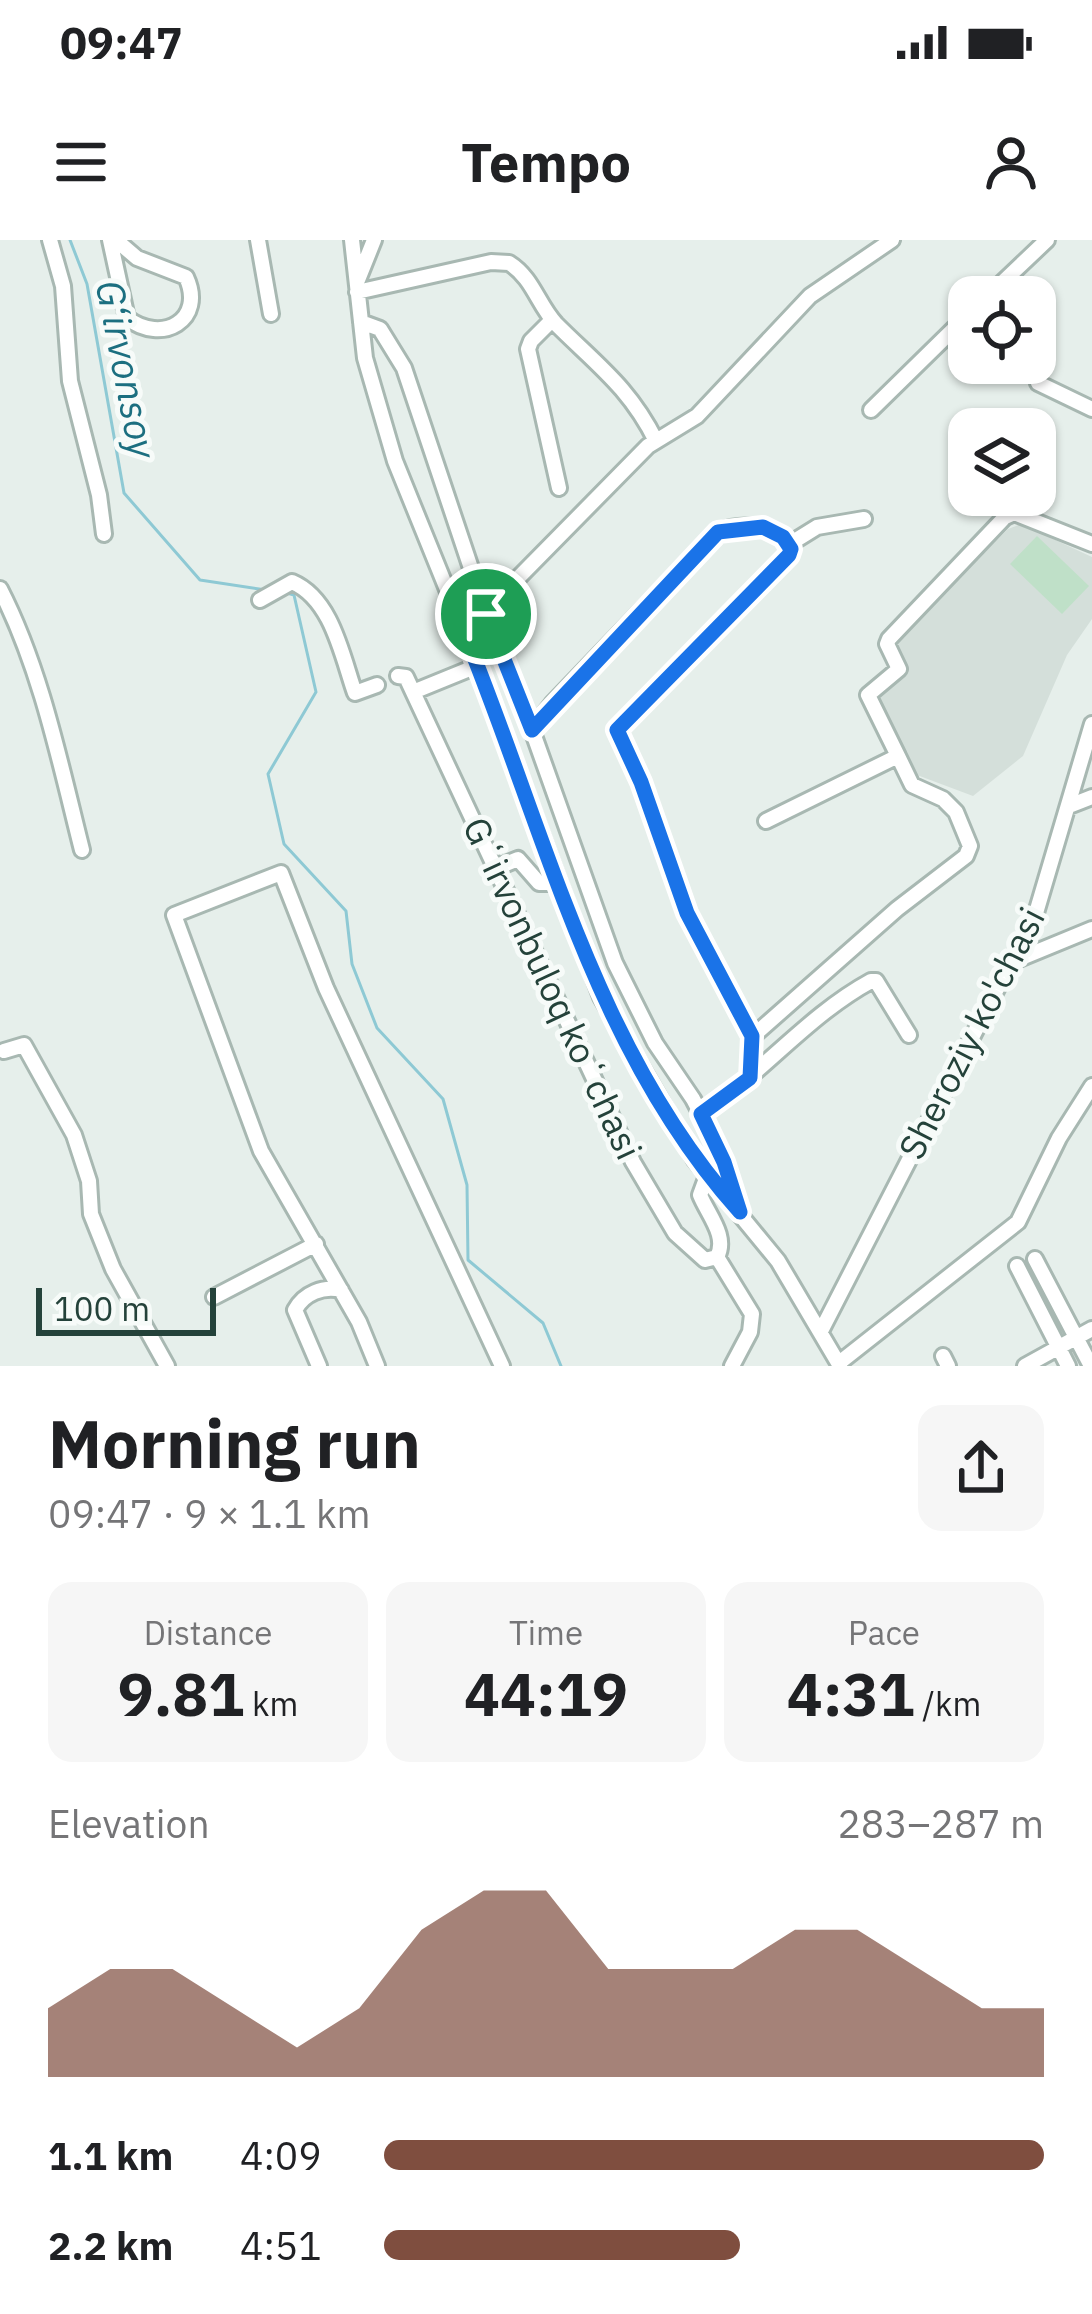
<!DOCTYPE html>
<html lang="en">
<head>
<meta charset="utf-8">
<style>
	body { margin:0; font-family:"IBM Plex Sans",sans-serif; background:#f6f6f6; color:#202124; height:100vh; display:flex; flex-direction:column; font-size:45px; white-space:nowrap }
	* { box-sizing:border-box; margin:0 }
	p { font-size:39px; color:#757577 }
	.icon { flex:none; width:66px; height:66px; fill:none; stroke:currentColor; stroke-width:2; stroke-linecap:round; stroke-linejoin:round }
	.map { position:relative; height:1126px; overflow:hidden }
	.panel { display:flex; flex-direction:column; background:#fff; flex:1 }
	.panel>* { flex:none }
	.tools { position:absolute; left:948px; top:36px; display:grid; gap:24px }
	.tools a { display:grid; place-items:center; width:108px; height:108px; border-radius:24px; background:#fff; box-shadow:0 3px 9px #0004; font-size:60px }
	.scale { position:absolute; left:36px; bottom:30px; width:180px; box-sizing:border-box; padding-left:12px; border:6px solid #24423a; border-top:0; font-size:33px; line-height:42px; white-space:nowrap; color:#24423a; -webkit-text-stroke:9px #f7fbf9; paint-order:stroke }
	.pin { position:absolute; display:grid; place-items:center; width:102px; height:102px; color:#fff; margin:-51px; border:6px solid #fff; border-radius:50%; box-shadow:0 3px 12px #0007 }
	.round { display:grid; place-items:center; flex:none; width:126px; height:126px; border-radius:24px; background:#f6f6f6 }
	.overview { display:flex; align-items:center; justify-content:space-between; height:204px; padding:0 48px }
	h1 { font-size:66px; font-weight:700; line-height:90px }
	.figures { display:grid; grid-template-columns:repeat(3,1fr); gap:18px; height:204px; padding:12px 48px }
	.figures div { display:grid; align-content:center; border-radius:24px; background:#f6f6f6; text-align:center }
	.figures b { font-size:60px; font-weight:700 }
	.figures small { font-size:33px; font-weight:400 }
	.figures p { font-size:33px }
	.chart { height:336px; padding:24px 48px }
	.chart p { display:flex; justify-content:space-between }
	.chart svg { width:100%; height:216px; margin-top:12px; fill:#7f4e3f; opacity:.7 }
	ul { padding:0 48px; list-style:none; font-size:39px }
	li { display:grid; grid-template-columns:192px 144px 1fr; align-items:center; height:90px }
	li i { height:30px; border-radius:15px; background:#7f4e3f }
	.status { display:flex; justify-content:space-between; align-items:center; height:84px; padding:0 60px; background:#fff; direction:ltr }
	.status svg { height:33px; fill:currentColor }
	header { display:flex; justify-content:space-between; align-items:center; height:156px; padding:0 48px; background:#fff; font-size:54px; font-weight:700 }
	.map>svg:first-child { display:block }
	.built { fill:#d4dfda }
	.green { fill:#bfe0c8 }
	.lines { fill:none; stroke-linecap:round; stroke-linejoin:round }
	.stream { stroke:#8ec9d4; stroke-width:3 }
	.minor-casing { stroke:#a8b8b2; stroke-width:20 }
	.minor { stroke:#fff; stroke-width:14 }
	.route-casing { stroke:#fff; stroke-width:24 }
	.route { stroke:#1a73e8; stroke-width:15 }
	.labels { text-anchor:middle; dominant-baseline:central; stroke-width:10; stroke-linejoin:round; paint-order:stroke }
	.street-label { font-size:36px; fill:#24423a; stroke:#f7fbf9 }
	.water-label { font-size:39px; font-style:italic; fill:#1c6f80; stroke:#f7fbf9 }
</style>
</head>
<body>
<div class="status"><b>09:47</b><svg viewBox="0 0 49 12"><path d="M0 12V9h3v3zM5 12V6h3v6zM10 12V3h3v9zM15 12V0h3v12zM26 1h20v11H26zM47 4h2v5h-2z"/></svg></div>
<header><svg class="icon" aria-label="menu" viewBox="0 0 24 24"><path d="M4 6h16M4 12h16M4 18h16"/></svg>Tempo<svg class="icon" aria-label="person" viewBox="0 0 24 24"><circle cx="12" cy="8" r="4"/><path d="M4 21q1-7 8-7t8 7"/></svg></header>
<div class="map">
<svg width="1092" height="1126" viewBox="0 0 1092 1126">
	<rect width="100%" height="100%" fill="#e6efeb"/>
	<path class="built" d="M1021,284L1092,317V379L1067,415L1023,516L973,556L917,535L873,455L905,432L891,406L1008,289Z"/>
	<path class="green" d="M1037,296L1089,346L1062,374L1010,324Z"/>
	<g class="lines">
		<path class="stream" d="M70,0L87,44L124,253L200,340L266,350
			M287,353L294,355L316,452L268,534L284,604L346,671L352,724L377,788L443,859L467,945L468,1020L543,1083L561,1126"/>
		<g class="minor-casing">
			<path id="minor" d="M50,0L63,46L70,141L99,255L104,294
				M110,0L127,78C162,105 206,80 186,37L137,18L116,0
				M258,0L271,74
				M352,0L365,118L395,221L487,448L601,757L695,920L778,1021L840,1126
				M358,40L374,0
				M357,52L491,22L509,23C533,38 538,65 556,84C597,125 629,147 656,201
				M987,57L1047,0
				M552,80L531,101L528,109L559,248
				M361,82L380,89L404,128L486,373L532,490
				M1038,143L1092,169
				M871,170L969,74
				M788,305L817,287L864,279
				M0,349C41,429 60,523 82,610
				M260,360L292,342C332,359 342,416 355,453L377,445
				M465,392L648,206L697,176L810,56L892,0
				M398,436L406,437L413,452L633,922L675,993L705,1020L717,1017C728,996 708,975 700,955L707,936
				M413,452L467,430
				M898,516L868,455L899,429L887,404L889,399L1005,277L1014,273L1092,304
				M1069,566L1092,557
				M496,628L518,619L539,643H559
				M1007,724L1092,689
				M752,797L897,669L966,616L970,606L956,572L943,559L912,545L898,516L766,581
				M4,811L24,805L74,895L89,941L91,974L113,1029L167,1126
				M701,874C762,834 807,776 871,741H876L909,795
				M740,972L712,895L693,859L655,803L615,723L532,490L552,464L717,292C744,282 775,285 791,309L789,315L617,490L641,542L687,673L752,797L750,838
				M717,1017L752,1074L750,1092L732,1126
				M1035,1019L1091,1126
				M1017,1026L1068,1126
				M214,1057L316,1004
				M821,1091L1036,673L1092,484
				M943,1116L948,1126
				M839,1123L1018,982L1059,898L1092,846
				M319,1126L295,1070C304,1053 323,1046 341,1050
				M377,1126L359,1082L261,911L174,675L281,633L326,748L502,1126
				M1025,1126L1092,1089"/>
		</g>
		<use href="#minor" class="minor"/>
	</g>
	<g class="lines">
		<g class="route-casing">
			<path id="route" d="M763,287L783,297L791,309L789,315L617,490L641,542L687,673L752,796L750,838L701,874L724,922L740,972C594,810 545,589 464,392L486,374L532,490L718,292Z"/>
		</g>
		<use href="#route" class="route"/>
	</g>
	<g class="labels">
		<g class="street-label">
			<text transform="translate(553 748) rotate(65)">Gʻirvonbuloq koʻchasi</text>
			<text transform="translate(971 793) rotate(-63)">Sheroziy ko'chasi</text>
		</g>
		<g class="water-label">
			<text transform="translate(127 129) rotate(79)">G‘irvonsoy</text>
		</g>
	</g>
</svg>
<div class="tools">
<a><svg class="icon" aria-label="locate" viewBox="0 0 24 24"><circle cx="12" cy="12" r="6"/><path d="M12 2v4M12 18v4M2 12h4M18 12h4"/></svg></a>
<a><svg class="icon" aria-label="layers" viewBox="0 0 24 24"><path d="M12 4l9 5-9 5-9-5zM3 14l9 5 9-5"/></svg></a>
</div>
<div class="scale">100 m</div>
<div class="pin" style="left:486px;top:374px;background:#1e9e55"><svg class="icon" aria-label="arrive" viewBox="0 0 24 24"><path d="M6 21V4h12l-3 4 3 4H6"/></svg></div>
</div>
<section class="panel">
<div class="overview"><div><h1>Morning run</h1><p>09:47 · 9 × 1.1 km</p></div><a class="round"><svg class="icon" aria-label="share" viewBox="0 0 24 24"><path d="M12 15V3M7 8l5-5 5 5M5 13v7h14v-7"/></svg></a></div>
<div class="figures">
<div><p>Distance</p><b>9.81<small> km</small></b></div>
<div><p>Time</p><b>44:19</b></div>
<div><p>Pace</p><b>4:31<small> /km</small></b></div>
</div>
<div class="chart"><p><span>Elevation</span>283–287 m</p>
<svg viewBox="0 0 160 44" preserveAspectRatio="none"><path d="M0 44V30L10 22L20 22L30 30L40 38L50 30L60 14L70 6L80 6L90 22L100 22L110 22L120 14L130 14L140 22L150 30L160 30V44z"/></svg>
</div>
<ul>
<li><b>1.1 km</b>4:09<i style="width:100%"></i></li>
<li><b>2.2 km</b>4:51<i style="width:54%"></i></li>
</ul>
</section>
</body>
</html>
